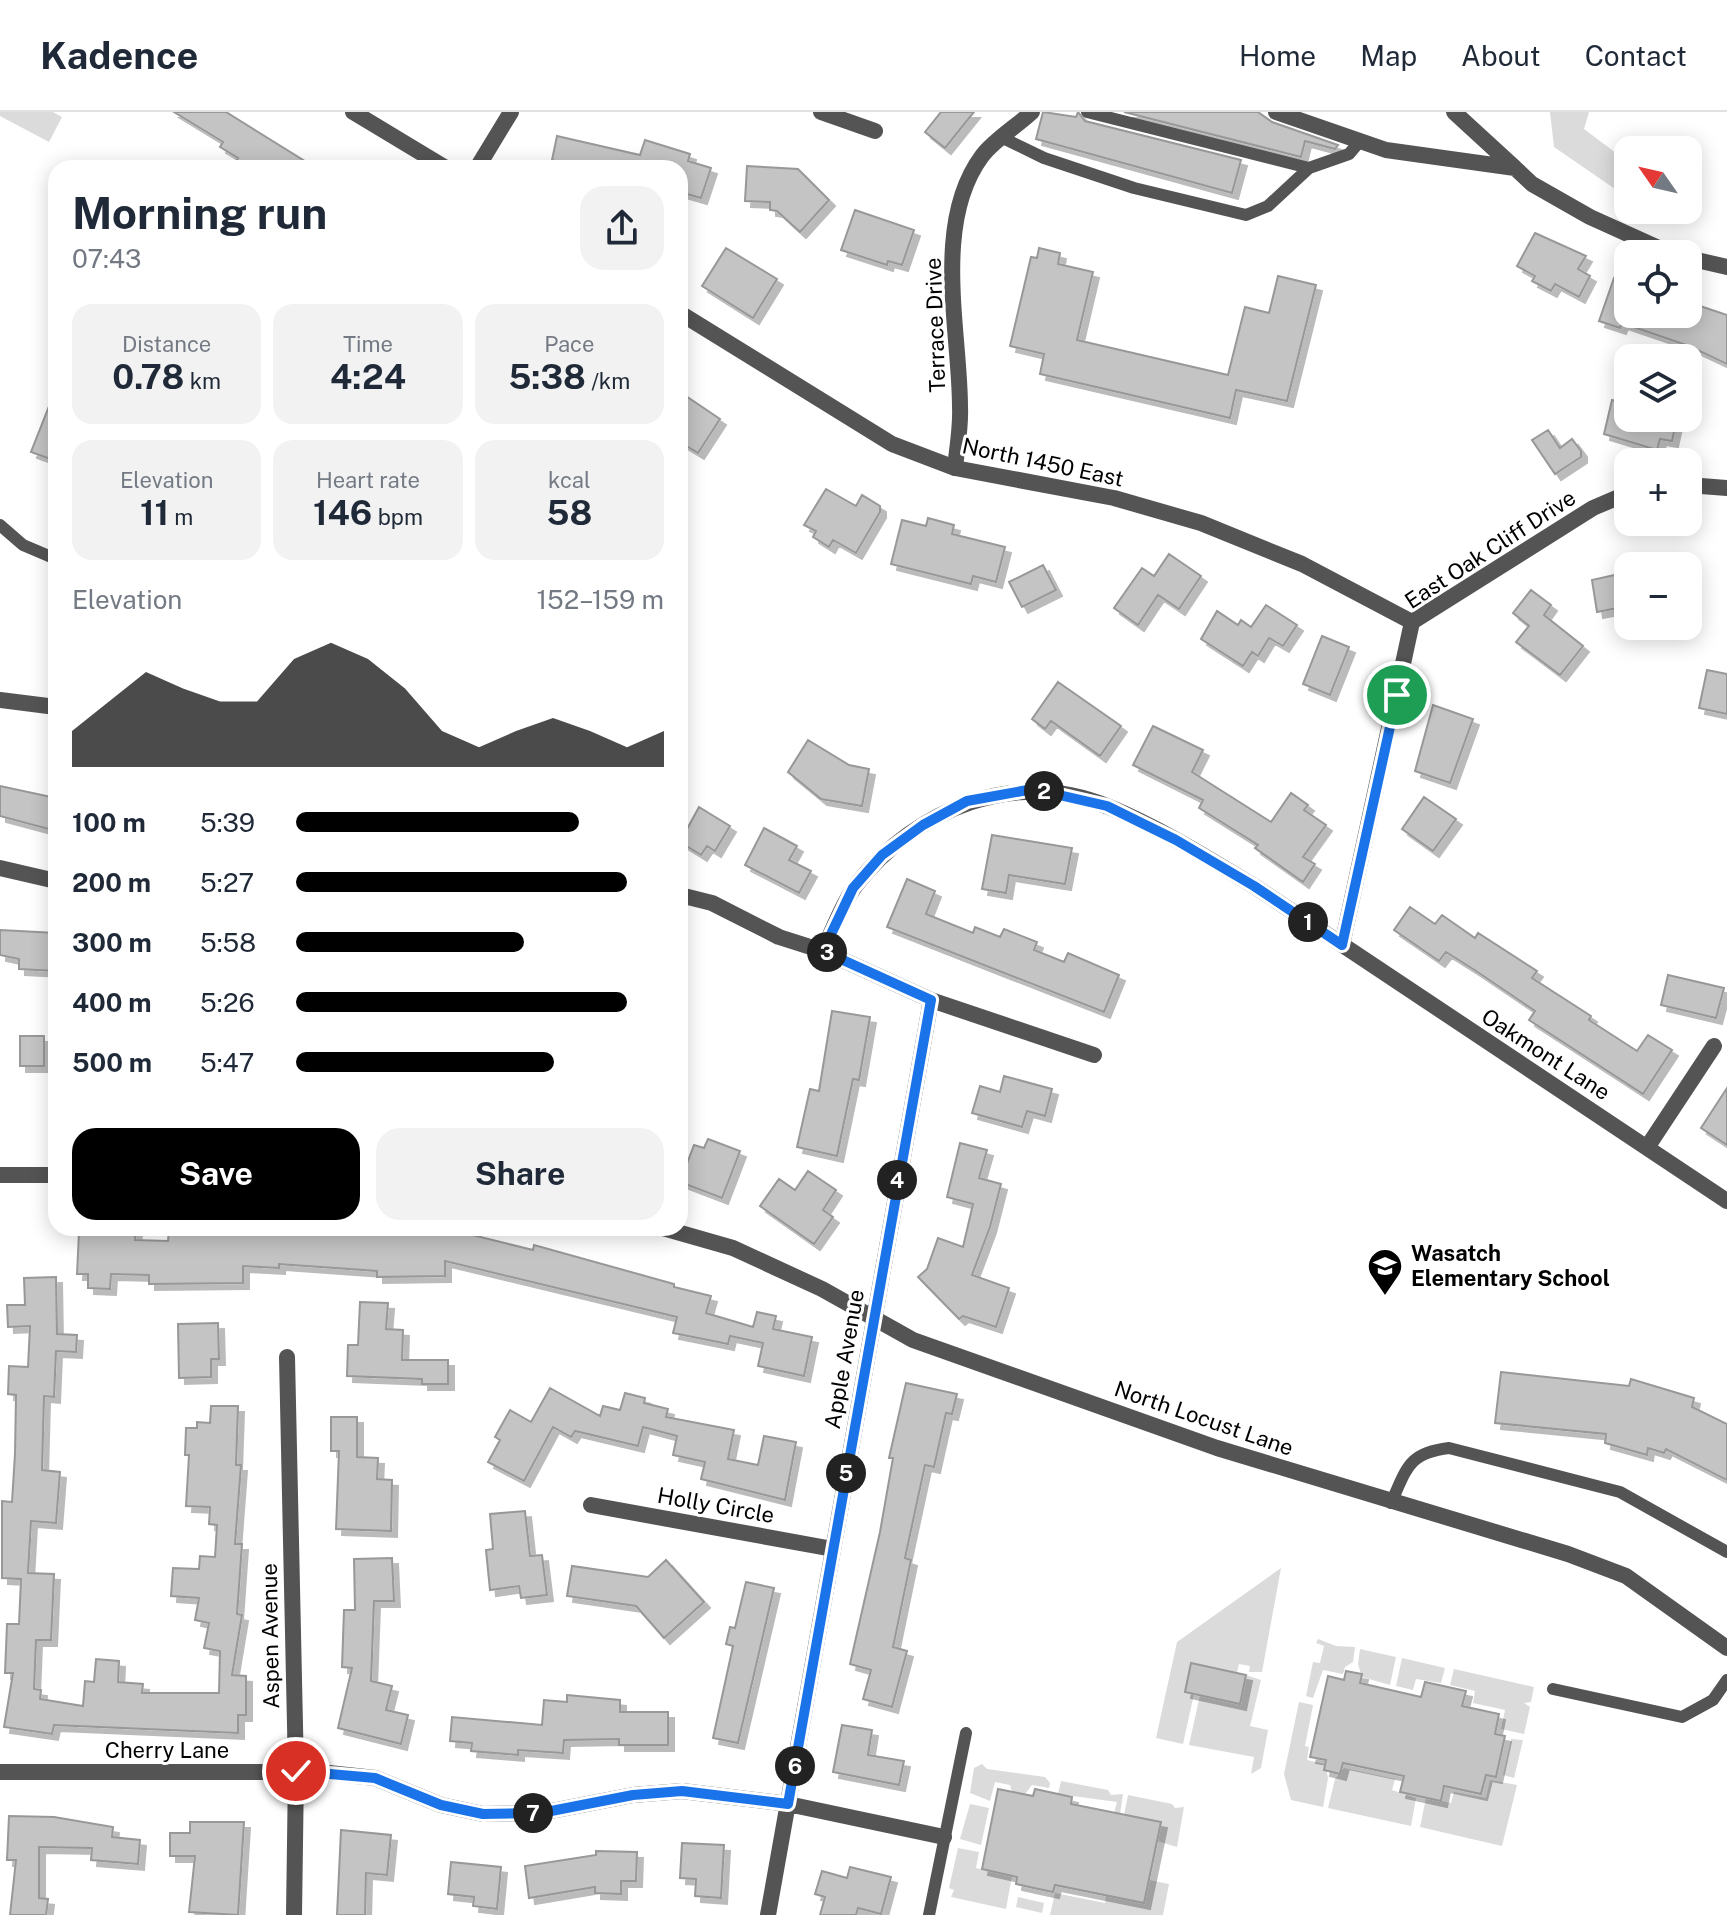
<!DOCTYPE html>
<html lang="en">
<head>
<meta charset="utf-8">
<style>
	body { margin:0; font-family:"Public Sans",sans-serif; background:#f2f2f3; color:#1f2937; height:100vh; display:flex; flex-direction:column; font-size:30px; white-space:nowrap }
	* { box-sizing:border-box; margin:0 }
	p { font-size:26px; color:#747a83 }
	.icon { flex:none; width:44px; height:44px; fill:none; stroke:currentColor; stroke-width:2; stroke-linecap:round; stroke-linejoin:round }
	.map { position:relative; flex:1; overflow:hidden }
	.drawer { position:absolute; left:48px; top:48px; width:640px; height:1076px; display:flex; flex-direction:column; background:#fff; border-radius:24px; box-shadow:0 4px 20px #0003 }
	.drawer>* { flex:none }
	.needle { width:52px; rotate:304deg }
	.controls { position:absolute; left:1614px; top:24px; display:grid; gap:16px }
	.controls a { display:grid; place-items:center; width:88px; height:88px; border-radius:16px; background:#fff; box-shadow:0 4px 20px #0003; font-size:40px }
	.pin { position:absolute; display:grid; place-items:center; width:68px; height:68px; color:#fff; margin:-34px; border:4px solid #fff; border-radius:50%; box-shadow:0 2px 8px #0007 }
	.km { position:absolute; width:40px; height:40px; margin:-20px; border-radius:50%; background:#222; color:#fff; font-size:22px; line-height:40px; text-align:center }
	.round { display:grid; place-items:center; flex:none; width:84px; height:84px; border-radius:24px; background:#f2f2f3 }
	.overview { display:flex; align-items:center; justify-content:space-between; height:136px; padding:0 24px }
	h1 { font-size:44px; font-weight:700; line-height:60px }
	.figures { display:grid; grid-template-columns:repeat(3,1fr); gap:12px; height:136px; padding:8px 24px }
	.figures div { display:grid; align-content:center; border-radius:20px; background:#f2f2f3; text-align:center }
	.figures b { font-size:34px; font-weight:700 }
	.figures small { font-size:22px; font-weight:400 }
	.figures p { font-size:22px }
	.chart { height:224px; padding:16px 24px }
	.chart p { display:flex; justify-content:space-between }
	.chart svg { width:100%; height:144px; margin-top:8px; fill:#000; opacity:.7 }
	.action { display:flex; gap:16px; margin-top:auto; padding:16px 24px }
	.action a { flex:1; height:92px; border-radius:24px; background:#000; color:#fff; font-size:32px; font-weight:700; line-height:92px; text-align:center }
	.action a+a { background:#f2f2f3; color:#1f2937 }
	ul { padding:0 24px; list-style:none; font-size:26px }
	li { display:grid; grid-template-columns:128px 96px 1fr; align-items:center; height:60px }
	li i { height:20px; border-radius:10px; background:#000 }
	header { display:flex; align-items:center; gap:48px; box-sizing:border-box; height:112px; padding:0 40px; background:#fff; border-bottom:2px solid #e0e1e3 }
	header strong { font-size:38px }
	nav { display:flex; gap:44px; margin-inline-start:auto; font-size:28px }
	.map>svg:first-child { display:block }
	.green { fill:#dbdbdb }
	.building { fill:#c4c4c4; stroke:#989898; stroke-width:2; filter:url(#shadow) }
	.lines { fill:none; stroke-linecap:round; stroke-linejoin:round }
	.service { stroke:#545454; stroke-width:12 }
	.minor { stroke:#545454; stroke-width:16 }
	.tertiary { stroke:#545454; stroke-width:16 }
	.route-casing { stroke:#fff; stroke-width:16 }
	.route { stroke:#1a73e8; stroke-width:10 }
	.labels { text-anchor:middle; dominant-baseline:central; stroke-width:6; stroke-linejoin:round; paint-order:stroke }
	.street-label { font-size:22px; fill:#000; stroke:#fff }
	.poi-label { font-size:22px; font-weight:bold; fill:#000; stroke:#fff; text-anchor:start }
</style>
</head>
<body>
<header>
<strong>Kadence</strong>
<nav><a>Home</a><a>Map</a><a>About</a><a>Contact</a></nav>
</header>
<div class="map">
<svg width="1727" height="1803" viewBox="0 0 1727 1803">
	<defs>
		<filter id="shadow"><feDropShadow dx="6" dy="6" stdDeviation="0" flood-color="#0004"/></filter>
	</defs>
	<rect width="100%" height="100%" fill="#fff"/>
	<path class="green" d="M0,0H53L62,5L49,30L0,4Z
		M1550,0H1589L1584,17L1628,50V72L1615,77L1554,35Z
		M1281,1456L1262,1560H1249L1250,1554L1239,1552L1237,1561L1191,1551L1185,1579L1194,1582L1183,1632L1156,1626L1177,1530Z
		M1318,1527L1336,1534L1355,1535L1353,1550L1345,1555L1343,1562L1323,1558L1313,1586L1306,1584L1313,1550L1320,1551L1324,1534L1316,1531Z
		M1360,1537L1396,1545L1390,1573L1362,1565L1358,1552Z
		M1402,1546L1445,1556L1441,1571L1416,1567L1413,1578L1396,1574Z
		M1454,1557L1534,1575L1531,1590L1524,1591L1530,1595L1524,1622L1501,1617L1505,1598L1473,1591L1475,1579L1450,1573Z
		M1246,1563L1261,1568L1250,1614L1268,1618L1261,1656L1251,1662L1254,1645L1189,1633L1200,1583L1239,1591Z
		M1299,1590L1313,1593L1305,1634L1309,1635L1307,1648L1325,1652L1328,1666L1323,1695L1291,1688L1284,1662Z
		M1511,1627L1523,1628L1514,1666L1503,1663Z
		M982,1652L987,1657L1045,1665L1050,1671L1049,1676L1032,1673L1025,1682L1012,1680L1010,1673L995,1670L990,1689L970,1681L974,1656Z
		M1344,1656L1395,1667L1392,1678L1416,1686L1411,1714L1328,1696L1335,1667Z
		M1490,1668L1517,1673L1502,1734L1420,1715L1426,1686L1451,1691L1454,1680L1486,1686Z
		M1061,1669L1108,1678L1111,1683L1123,1682L1120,1702L1114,1701L1117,1690L1058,1682Z
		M1128,1683L1172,1692L1175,1696L1184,1695L1177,1735L1157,1729L1161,1710L1124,1703Z
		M970,1692L989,1696L981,1733L960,1727Z
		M958,1736L979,1740L976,1756L1012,1764L1006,1797L951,1785L954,1778L949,1776Z
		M1149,1768L1169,1772L1163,1803H1050L1055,1781L1105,1791L1106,1783L1144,1791Z
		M1018,1785L1044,1791L1042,1801L1016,1795Z"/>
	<path class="building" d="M174,0H226L316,56H231L238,46L220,35L223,30Z
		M941,0H974L945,36L925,20Z
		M1043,0L1076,5L1078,0L1085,9L1241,48L1232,81L1036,27Z
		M1124,0H1258L1272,10L1338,33L1335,37L1305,29L1301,45Z
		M557,24L640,43L645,28L690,42L688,49L711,56L701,86L680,80V56H558L559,50L552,48Z
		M747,54L798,57L829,88L800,120L777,99L770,98V90L745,89Z
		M855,98L914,118L902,153L888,149L887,153L841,138Z
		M1535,121L1586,144L1578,157L1590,164L1579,185L1555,172L1551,179L1532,169L1535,164L1517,154Z
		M726,136L777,167L753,206L702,174Z
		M1039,136L1060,141L1058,152L1093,160L1077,228L1228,263L1245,195L1269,201L1278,164L1316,173L1287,289L1236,278L1230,306L1040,262L1044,242L1010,234L1031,145L1037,146Z
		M1614,166L1628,171V202H1688V190L1727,203V252L1689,234L1622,211L1620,216L1599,209Z
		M55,279L56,280V349L31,340Z
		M680,280L720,307L698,341L680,330Z
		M1612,288L1628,292V306H1677L1672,329L1660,327L1657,338L1604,322Z
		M1548,318L1560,336L1572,327L1581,339V345L1555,362L1532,328Z
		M826,377L856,394L862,383L880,394V400L856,441L833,428L829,435L813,425L816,419L804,413Z
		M928,406L954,413L952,422L1005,435L996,470L973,464L971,472L891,452L902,408L926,414Z
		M1169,442L1201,464L1179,497L1158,483L1138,513L1114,496L1142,456L1154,464Z
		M1043,453L1056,478L1022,495L1009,470Z
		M1628,460V494L1597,500L1592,468Z
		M1531,478L1551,493L1544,503L1583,534L1560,563L1516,530L1529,514L1513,501Z
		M1266,493L1297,513L1283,534L1269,526L1258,544L1252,540L1243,554L1201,527L1217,499L1238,513L1241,508L1251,515Z
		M1322,524L1349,535L1330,583L1303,572Z
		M1707,558L1727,562V602L1699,596Z
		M1058,570L1121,614L1100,644L1051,609L1045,617L1032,607Z
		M1433,593L1473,607L1450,671L1415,659Z
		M1153,614L1203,638L1192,660L1271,710L1291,681L1308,693L1304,698L1326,713L1303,745L1315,752L1303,770L1255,736L1258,733L1199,696L1203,688L1133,653Z
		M808,628L849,653L869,657L862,694L821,687L788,660Z
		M0,674L56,686V719L0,704Z
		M1424,685L1456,707L1433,739L1402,717Z
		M699,695L730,714L715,739L707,734L701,743L680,730Z
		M764,716L797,734L789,748L811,759L799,781L745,753Z
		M992,723L1072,736L1065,772L1009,763L1006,781L982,777Z
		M907,767L935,779L926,802L973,821L975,815L1000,825L1004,817L1037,830L1034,838L1064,850L1068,841L1119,863L1104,900L887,815Z
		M1410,795L1435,812L1442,803L1475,826L1478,821L1537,859L1532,866L1591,904L1589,908L1637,939L1648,923L1672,938L1643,982L1529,908L1535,899L1476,859L1446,840L1439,849L1394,818Z
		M0,818L56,821V859L19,857V847L0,843Z
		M1668,863L1724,876L1716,906L1661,893Z
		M832,899L870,905L859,968L853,967L837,1044L797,1035L810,977L819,979Z
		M20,924H44V954H20Z
		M1004,964L1052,977L1045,1004L1027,999L1022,1015L972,1001L980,974L1000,980Z
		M1727,976V1033L1701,1016Z
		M708,1027L740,1039L722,1086L680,1070L694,1033L704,1036Z
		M960,1031L987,1038L979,1066L1001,1072L990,1115L972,1163L1009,1176L996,1215L963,1204L959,1207L918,1165L927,1157L938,1126L963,1135L973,1092L947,1085Z
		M808,1059L836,1078L823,1098L833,1105L814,1132L760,1094L779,1067L795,1078Z
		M107,1116H136L135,1128L168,1129L169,1116L452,1118L533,1138L534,1133L674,1172V1175L711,1184L706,1201L753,1215L757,1200L776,1204L773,1217L812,1225L804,1264L758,1254L763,1231L730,1224L728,1232L673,1221L677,1205L445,1149V1164L377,1165V1159L279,1152V1156L243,1154V1171L149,1172V1163L111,1162L110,1177L88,1176V1162H77L79,1120L107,1121Z
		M56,1165L57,1222L77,1223L76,1240L56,1239L54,1285L44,1284L42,1358L60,1360L56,1411L31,1409L28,1461L54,1462L51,1528H36L34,1577L41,1578L40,1587L83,1594L85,1569L94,1570L96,1547L119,1549L118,1570L143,1572L142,1581H219L220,1539L204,1536L209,1511L195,1508L199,1486L171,1484L173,1456L199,1457L200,1444L215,1445L217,1413L209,1412L210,1395L186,1394L189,1343H185L186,1316H197V1310L210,1311L211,1294H238L236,1353H241L235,1432H242L237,1502L242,1503L232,1563L246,1564V1603H238V1621L54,1613L52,1622L4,1615L13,1561H5L7,1512H19L21,1467L2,1466V1389L12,1390L15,1342L16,1283L8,1282L9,1254L28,1255L30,1214L8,1215L7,1193H25L24,1166Z
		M360,1190L388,1191L386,1217L403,1218L402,1248H448V1272H422V1267L347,1264L348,1233H358Z
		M218,1211L219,1247H211V1265L179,1266L178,1212Z
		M1501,1260L1629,1274L1631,1267L1694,1286L1692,1295L1727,1312V1368L1666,1337L1664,1341L1648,1336L1647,1343L1605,1331L1606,1322L1495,1311Z
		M906,1271L957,1282L952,1302L946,1301L934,1355L925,1353L905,1446L911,1448L893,1535L907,1539L892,1595L863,1587L871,1558L850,1552L880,1420L893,1346H889Z
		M550,1276L600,1304L603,1294L620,1298L625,1281L645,1286L644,1291L668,1297L666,1305L734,1318L728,1347L758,1353L764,1324L796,1330L785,1388L701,1367L705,1350L673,1343L677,1324L643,1315L638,1334L575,1319L571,1325L553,1315L524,1369L488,1350L500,1328L495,1325L510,1298L531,1310Z
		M331,1305H357V1345L378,1346L377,1367L392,1368L391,1419L336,1417L339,1339H331Z
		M525,1399L530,1444L542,1443L547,1483L521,1486L519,1474L490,1478L486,1438L493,1437L490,1402Z
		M392,1446L394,1489H374L371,1569L392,1574L386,1598L408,1603L401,1632L338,1616L352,1556L342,1555L344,1498H355L354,1447Z
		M666,1448L704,1490L664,1526L636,1494L567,1484L572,1454L648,1465Z
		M746,1470L774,1476L738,1631L713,1626L733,1534L726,1532L730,1515L735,1516Z
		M1191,1551L1246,1563L1240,1592L1185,1580Z
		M1346,1559L1362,1562L1360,1571L1421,1585L1425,1570L1466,1579L1462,1594L1499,1602L1495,1622L1505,1624L1496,1665L1486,1663L1481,1682L1444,1674L1441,1689L1400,1680L1404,1664L1343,1651L1340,1662L1324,1658L1326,1648L1310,1645L1328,1564L1344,1568Z
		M567,1583L620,1588V1600H668V1633H619V1627L564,1628L563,1641L518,1638V1643L471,1639L472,1631L450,1629L452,1605L542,1613L544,1588L567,1590Z
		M842,1613L872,1618L868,1643L904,1649L899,1673L833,1660Z
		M998,1677L1033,1684L1035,1677L1072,1685L1071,1692L1161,1710L1144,1791L1055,1773L1053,1780L1034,1776L1016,1772L1017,1765L982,1757Z
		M9,1704L54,1705L113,1715L112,1725L140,1728L138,1752L91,1748L92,1736L39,1735V1786L48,1787L46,1803H10L16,1748H7Z
		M190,1710H244L238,1803L189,1800L195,1744H170V1721H190Z
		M341,1718L391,1723L387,1763L366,1761L365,1803H337Z
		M682,1731L724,1733L721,1786L695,1784L696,1767L680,1766Z
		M596,1739L637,1740L636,1769H621V1782L595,1781V1775L529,1786L525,1754L596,1743Z
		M451,1750L501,1755L497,1797L473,1794L474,1785L448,1782Z
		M850,1755L891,1765L881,1802L858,1796L856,1803H820L825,1785L815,1782L822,1759L847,1766Z"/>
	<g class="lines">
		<path class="service" d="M1087,0L1309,56
			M1003,26L1044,46L1134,76L1246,103L1268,94L1309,56L1349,42L1360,29
			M0,413L23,433L56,447
			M1391,1391C1407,1356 1408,1341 1449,1336L1620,1380L1727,1440
			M1553,1577L1682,1605L1713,1588L1727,1568
			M929,1803L966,1621"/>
		<path class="minor" d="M821,0L875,19
			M1276,0L1386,38L1515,56L1532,72L1590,105L1672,142
			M1454,0L1515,56
			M477,56L511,0
			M1688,146L1727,155
			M955,356C957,336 961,315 960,295C960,220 932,111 982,44C994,28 1017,14 1032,0
			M1688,373L1727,376
			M0,588L56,595
			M0,756L56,769
			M680,783L712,791L779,825L823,839L931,888L1094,943
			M1342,833L1412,510L1593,396L1628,381
			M823,839C833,818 842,792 856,773C917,696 1015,656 1109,695C1160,716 1207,746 1254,774L1727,1089
			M1648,1034L1714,934
			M0,1063H56
			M663,1116L733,1136L822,1177L913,1228L1217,1336L1568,1442L1626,1464L1727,1536
			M287,1245L296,1659L294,1803
			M591,1393L833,1437
			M0,1660H320L375,1666L441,1693L483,1702L541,1701L633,1683L682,1679L788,1692L944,1725
			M768,1803L931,888"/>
		<path class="tertiary" d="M353,0L446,56
			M680,201L892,332L955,356L1114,386L1201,411L1302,452L1412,510"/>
	</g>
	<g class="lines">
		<g class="route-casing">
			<path id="route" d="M296,1659L375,1666L441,1693L483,1702L541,1701L633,1683L682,1679L788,1692L931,888L823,839L853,776L882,743L923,713L967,689L1033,677L1107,694L1176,728L1254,774L1342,833L1397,583"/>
		</g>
		<use href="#route" class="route"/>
	</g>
	<defs>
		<g id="school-pin" transform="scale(1.8)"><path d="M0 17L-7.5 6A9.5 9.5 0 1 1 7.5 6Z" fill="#000" stroke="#fff"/><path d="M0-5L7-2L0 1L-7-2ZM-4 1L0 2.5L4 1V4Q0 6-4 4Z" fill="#fff"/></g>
	</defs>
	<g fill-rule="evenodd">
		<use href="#school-pin" x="1385" y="1154"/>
	</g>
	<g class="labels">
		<g class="street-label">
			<text transform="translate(935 213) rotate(-92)">Terrace Drive</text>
			<text transform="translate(1043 350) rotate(12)">North 1450 East</text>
			<text transform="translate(1490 437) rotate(-33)">East Oak Cliff Drive</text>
			<text transform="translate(1546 942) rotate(33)">Oakmont Lane</text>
			<text transform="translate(844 1247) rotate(-80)">Apple Avenue</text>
			<text transform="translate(1204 1306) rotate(19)">North Locust Lane</text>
			<text transform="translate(716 1393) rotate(10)">Holly Circle</text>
			<text transform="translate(270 1524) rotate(-91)">Aspen Avenue</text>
			<text x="167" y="1638">Cherry Lane</text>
		</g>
		<g class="poi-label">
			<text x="1411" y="1141">Wasatch<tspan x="1411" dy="25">Elementary School</tspan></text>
		</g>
	</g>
</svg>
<div class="controls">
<a><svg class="needle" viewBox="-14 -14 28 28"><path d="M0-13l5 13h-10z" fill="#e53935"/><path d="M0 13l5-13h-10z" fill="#747a83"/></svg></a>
<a><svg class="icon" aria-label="locate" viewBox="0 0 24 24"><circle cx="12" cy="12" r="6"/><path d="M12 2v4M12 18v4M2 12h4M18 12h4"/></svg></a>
<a><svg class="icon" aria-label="layers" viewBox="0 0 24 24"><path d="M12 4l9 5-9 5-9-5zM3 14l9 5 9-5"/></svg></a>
<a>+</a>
<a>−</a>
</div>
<div class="pin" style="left:1397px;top:583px;background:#1e9e55"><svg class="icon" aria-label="arrive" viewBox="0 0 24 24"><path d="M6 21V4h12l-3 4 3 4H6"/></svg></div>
<div class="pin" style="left:296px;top:1659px;background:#d93025"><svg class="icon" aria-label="check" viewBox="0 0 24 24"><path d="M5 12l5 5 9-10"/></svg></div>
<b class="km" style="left:1308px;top:810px">1</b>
<b class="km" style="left:1044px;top:679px">2</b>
<b class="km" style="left:827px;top:840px">3</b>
<b class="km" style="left:897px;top:1068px">4</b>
<b class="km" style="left:846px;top:1361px">5</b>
<b class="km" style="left:795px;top:1654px">6</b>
<b class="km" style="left:533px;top:1701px">7</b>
<section class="drawer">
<div class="overview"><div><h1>Morning run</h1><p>07:43</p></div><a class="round"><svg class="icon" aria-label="share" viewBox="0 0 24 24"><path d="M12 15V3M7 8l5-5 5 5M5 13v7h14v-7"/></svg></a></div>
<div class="figures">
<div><p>Distance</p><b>0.78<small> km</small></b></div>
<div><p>Time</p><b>4:24</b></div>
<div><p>Pace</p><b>5:38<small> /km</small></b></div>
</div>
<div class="figures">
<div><p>Elevation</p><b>11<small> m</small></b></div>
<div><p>Heart rate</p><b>146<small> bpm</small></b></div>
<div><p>kcal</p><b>58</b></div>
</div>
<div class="chart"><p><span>Elevation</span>152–159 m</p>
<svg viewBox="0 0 160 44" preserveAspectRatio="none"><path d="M0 44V33L10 24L20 15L30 20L40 24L50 24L60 11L70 6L80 11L90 20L100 33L110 38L120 33L130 29L140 33L150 38L160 33V44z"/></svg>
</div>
<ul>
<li><b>100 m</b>5:39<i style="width:77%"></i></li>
<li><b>200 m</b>5:27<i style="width:90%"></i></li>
<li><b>300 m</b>5:58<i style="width:62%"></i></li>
<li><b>400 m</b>5:26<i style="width:90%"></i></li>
<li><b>500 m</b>5:47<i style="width:70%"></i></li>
</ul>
<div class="action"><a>Save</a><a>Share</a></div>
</section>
</div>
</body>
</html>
